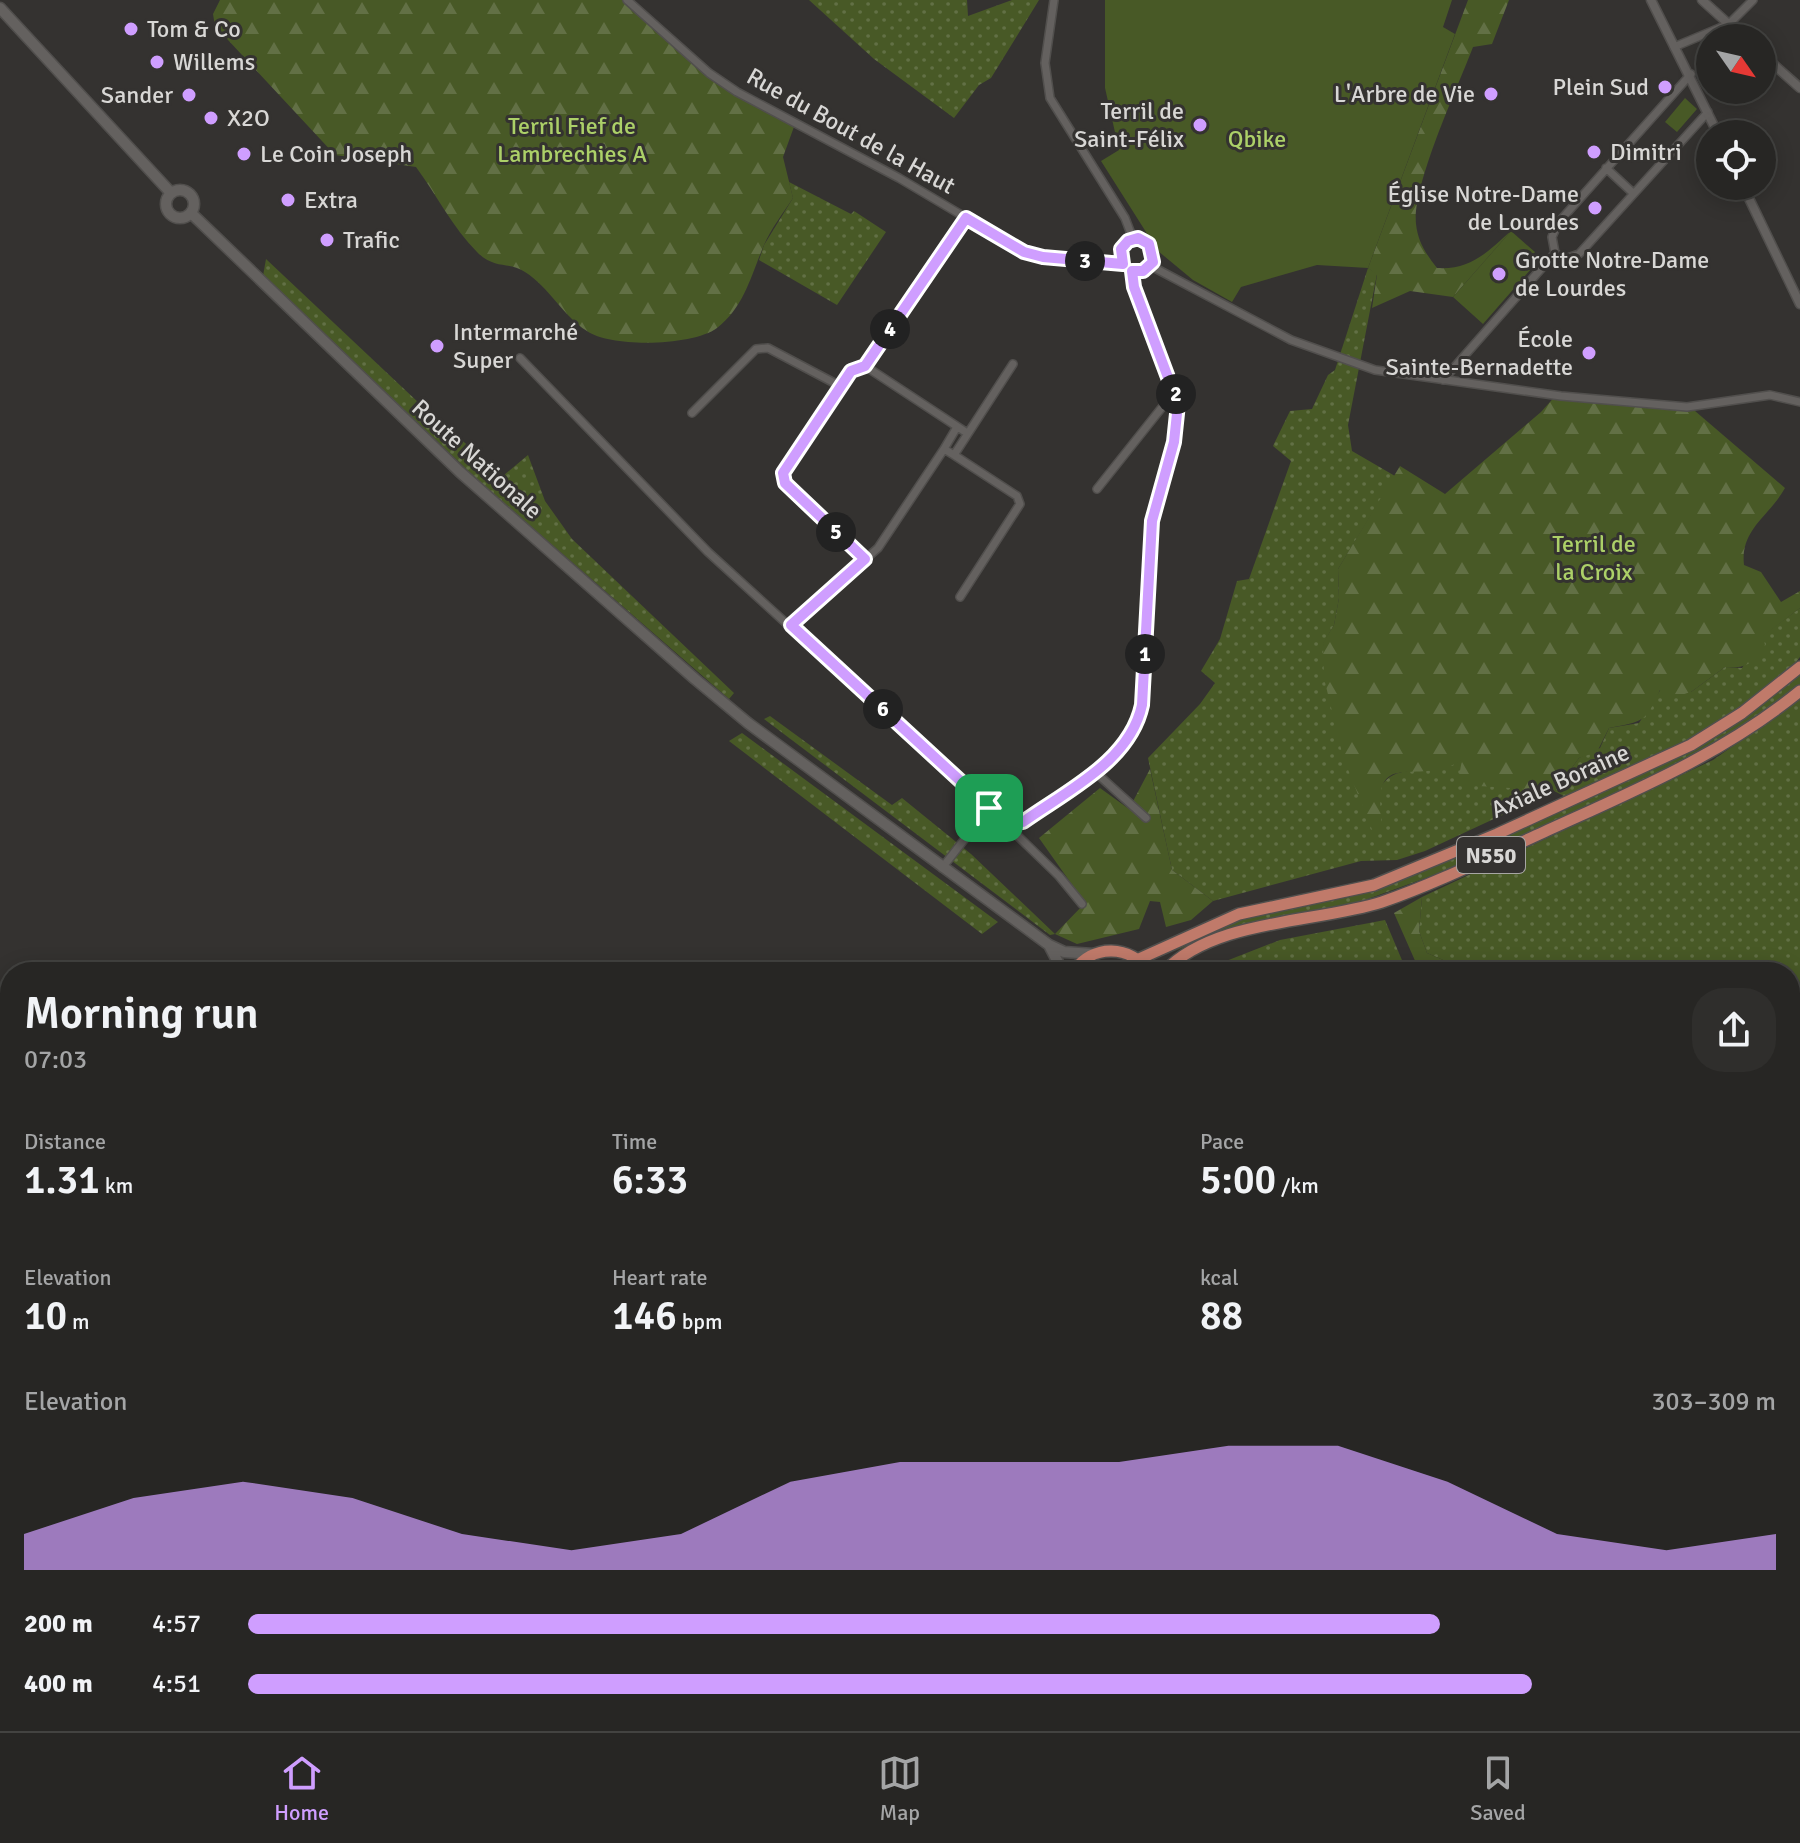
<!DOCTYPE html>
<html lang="en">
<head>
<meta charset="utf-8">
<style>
	body { margin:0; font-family:Signika,sans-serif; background:#2f2e2c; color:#f1f3f6; height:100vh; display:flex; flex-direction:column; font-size:30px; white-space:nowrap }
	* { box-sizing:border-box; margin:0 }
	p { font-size:26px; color:#a4a5a6 }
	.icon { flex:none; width:44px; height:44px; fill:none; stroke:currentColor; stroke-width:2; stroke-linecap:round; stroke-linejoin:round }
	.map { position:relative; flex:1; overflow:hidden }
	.side { position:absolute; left:0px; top:962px; width:1800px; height:770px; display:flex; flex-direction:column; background:#272624; border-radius:32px 32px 0 0; box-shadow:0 4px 20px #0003,0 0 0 2px #434341 }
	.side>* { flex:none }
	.needle { width:52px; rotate:124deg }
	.fabs { position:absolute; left:1696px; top:24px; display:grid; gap:16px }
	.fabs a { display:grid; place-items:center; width:80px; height:80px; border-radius:50%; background:#272624; box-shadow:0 4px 20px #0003,0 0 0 2px #434341; font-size:40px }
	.pin { position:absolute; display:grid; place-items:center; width:68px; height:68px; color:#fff; margin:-34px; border-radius:16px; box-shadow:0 4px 12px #0006 }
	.km { position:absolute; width:40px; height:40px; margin:-20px; border-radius:50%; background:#222; color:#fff; font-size:22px; line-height:40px; text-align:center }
	.round { display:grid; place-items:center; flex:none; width:84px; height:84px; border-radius:32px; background:#2f2e2c }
	.summary { display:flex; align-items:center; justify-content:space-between; height:136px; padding:0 24px }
	h1 { font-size:44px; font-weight:600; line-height:60px }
	.figures { display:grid; grid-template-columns:repeat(3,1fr); gap:12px; height:136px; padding:8px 24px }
	.figures div { display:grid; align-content:center }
	.figures b { font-size:40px; font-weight:600 }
	.figures small { font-size:22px; font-weight:400 }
	.figures p { font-size:22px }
	.chart { height:224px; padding:16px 24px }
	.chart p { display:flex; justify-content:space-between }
	.chart svg { width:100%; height:144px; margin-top:8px; fill:#cf9eff; opacity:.7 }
	ul { padding:0 24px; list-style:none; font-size:26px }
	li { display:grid; grid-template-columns:128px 96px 1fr; align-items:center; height:60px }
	li i { height:20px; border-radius:10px; background:#cf9eff }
	.tabs { display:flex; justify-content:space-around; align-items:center; height:112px; border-top:2px solid #434341; background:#272624; font-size:22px; color:#a4a5a6 }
	.tabs a { display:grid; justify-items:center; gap:4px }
	.tabs .on { color:#cf9eff }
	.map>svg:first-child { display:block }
	.grass { fill:url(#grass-dots) }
	.forest { fill:url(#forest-firs) }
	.green { fill:#485926 }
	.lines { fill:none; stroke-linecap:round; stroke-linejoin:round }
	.minor-casing { stroke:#514f4d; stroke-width:10 }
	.tertiary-casing { stroke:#514f4d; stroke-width:11 }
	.secondary-casing { stroke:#514f4d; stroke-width:13 }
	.trunk-casing { stroke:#514f4d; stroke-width:14 }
	.minor { stroke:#64615f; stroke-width:7 }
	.tertiary { stroke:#64615f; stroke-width:8 }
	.secondary { stroke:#64615f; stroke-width:10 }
	.trunk { stroke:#c07a6a; stroke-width:11 }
	.route-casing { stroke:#fff; stroke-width:16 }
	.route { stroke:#cf9eff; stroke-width:10 }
	.poi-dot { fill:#cf9eff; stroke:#343230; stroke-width:3 }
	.labels { text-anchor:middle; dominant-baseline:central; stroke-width:6; stroke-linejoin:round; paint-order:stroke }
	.shield { fill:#343230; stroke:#a7a6a4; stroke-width:2 }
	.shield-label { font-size:22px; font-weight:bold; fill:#d8d7d5 }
	.poi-label { font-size:24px; fill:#d8d7d5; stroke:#343230; text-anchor:start }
	.park-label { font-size:24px; fill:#acd068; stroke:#343230 }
	.street-label { font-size:24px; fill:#d8d7d5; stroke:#343230 }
</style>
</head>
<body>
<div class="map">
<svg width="1800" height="1731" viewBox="0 0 1800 1731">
	<defs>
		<pattern id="grass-dots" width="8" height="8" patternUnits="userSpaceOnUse" patternTransform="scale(2)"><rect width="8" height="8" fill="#485926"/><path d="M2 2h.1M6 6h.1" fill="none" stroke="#627045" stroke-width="1.8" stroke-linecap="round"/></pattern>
		<pattern id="forest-firs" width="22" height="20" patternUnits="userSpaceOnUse" patternTransform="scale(2)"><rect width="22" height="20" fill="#485926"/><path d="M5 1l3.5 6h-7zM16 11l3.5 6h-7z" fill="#627045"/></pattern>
	</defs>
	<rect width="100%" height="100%" fill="#343230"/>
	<path class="grass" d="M809,0H967L968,16L1012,0H1039L991,78L979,85L954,118L874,59Z
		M789,182L851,214L854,211L886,232L837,305L759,260L764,245L793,198Z
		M266,259L437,420L504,475L528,455L545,501L572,539L734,693L729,699L480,482L263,276Z
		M1368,268L1377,274L1348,425L1352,451L1395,476L1338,569L1339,598L1334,625L1323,644L1377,797C1388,756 1431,780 1463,759L1555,791L1579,758L1600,748L1609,728L1639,723L1661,689L1691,692L1725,667L1742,668L1762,636L1800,608V657C1753,717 1644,762 1576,791L1564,796L1554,791L1425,851L1397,860L1361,861L1213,901L1172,870L1148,758L1200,704L1215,683L1201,671L1220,639L1237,581L1249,579L1291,461L1273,446L1290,411L1312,409L1328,375L1335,370Z
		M1800,673V685L1759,717L1673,768L1434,875L1354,904L1224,933L1174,951L1245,918L1371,891L1460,855L1722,731Z
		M1800,699V1013L1790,1004V972H1748L1741,966L1737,972H1471L1427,953L1419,931L1422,897L1713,760Z
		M770,716L892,805L902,798L971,854L1055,934L1050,935L764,719Z
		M742,733L998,922L982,934L729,741Z
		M1385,920L1407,972H1198L1280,940Z
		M1790,1581L1800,1589V1683L1790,1693Z
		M293,1722H400L407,1731H292Z
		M1273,1722H1451L1456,1731H1281Z
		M1663,1722H1709L1710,1731H1663Z"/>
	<path class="forest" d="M220,0H627L709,73L795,124L783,157L793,198C783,213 771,229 764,245C751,275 745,306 717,328C693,346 611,348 587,331C562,315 550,288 525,272C508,261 495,270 477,252C453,228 436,194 416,167L335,155L215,26L213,14Z
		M1468,0H1509L1492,44L1473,47C1458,87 1412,185 1416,224C1418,242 1426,254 1437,268C1471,270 1486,253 1511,231L1453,297L1410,291L1372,308L1377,275L1368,268Z
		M1558,393L1688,405L1785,488C1769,517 1740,529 1744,565L1761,572L1781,602L1800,591V608L1763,636L1765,645C1753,663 1747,669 1725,667L1691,692L1666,699L1660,690C1645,723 1644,721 1609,728L1597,752L1579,758L1555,791L1463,785L1459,776L1462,760C1416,790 1368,740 1383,831L1373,832L1343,757L1324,678L1323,643L1334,625L1339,598L1338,569L1400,466L1445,494L1541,412Z
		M1150,769L1172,870L1213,901L1191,920L1166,927L1160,902L1150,901L1139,929L1077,944L1055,934L1085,903L1039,838L1100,788L1129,809Z
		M1422,897L1419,931L1427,953L1471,972H1420L1394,913Z
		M1790,1144L1800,1148V1197L1790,1192Z"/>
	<path class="green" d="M1105,0H1452L1443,27L1455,34L1368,268L1317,265L1241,287L1232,302L1193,280L1158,251L1101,161L1119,150L1105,88Z
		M1685,98L1697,109L1677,132L1665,122Z
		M1511,231L1535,252L1532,256L1538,261L1483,324L1453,297Z"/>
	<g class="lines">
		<g class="minor-casing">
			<path id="minor" d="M627,0L709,73L737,92L899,178L1024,252L1043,257L1123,264
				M1054,0L1045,63L1050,98L1125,218L1133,239
				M1674,47L1729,24L1753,0
				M1691,74L1558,223L1552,237L1555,253L1565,259L1579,254L1708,112
				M1606,168L1633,193
				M1120 255a17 17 0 1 1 34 0a17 17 0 1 1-34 0Z
				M1151,266L1291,340L1375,370L1561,396L1687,407L1770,395L1800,402
				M520,358L708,552L989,808L1059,876L1082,904
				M865,366L967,433
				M1443,380L1555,253
				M692,413L756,349L768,348L840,386
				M944,449L957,427
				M954,455L1017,496L1020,504L960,597
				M1097,489L1175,391
				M865,559L785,483L783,473L851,371L865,366L966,218
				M791,625L878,548L944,449L954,455L1013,364
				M1094,771L1146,818
				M1007,823C1031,826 1112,761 1128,741C1134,734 1137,727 1139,718L1152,521L1174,442L1178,404L1134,287L1132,271
				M942,868L989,808
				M0,1178L10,1173
				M1790,1192L1800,1197
				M1790,1353L1800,1352
				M1451,1722L1456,1731
				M1042,1731L1050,1722"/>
		</g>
		<g class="tertiary-casing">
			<path id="tertiary" d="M1651,0L1718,134
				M1702,0L1744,38
				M1762,54L1800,88
				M1743,186L1800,304
				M0,1025L10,1051
				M501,1722L509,1731"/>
		</g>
		<g class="secondary-casing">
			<path id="secondary" d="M0,8L171,193
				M166 204a14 14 0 1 1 28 0a14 14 0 1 1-28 0Z
				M191,213L460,472L695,679L748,723L1049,945L1064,952L1093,954
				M1049,945L1063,972
				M1790,1408L1800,1412"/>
		</g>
		<g class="trunk-casing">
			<path id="trunk" d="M1139,959L1239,914L1374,885L1497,834L1691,745L1742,713L1800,667
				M1073,972C1093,943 1130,945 1150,972
				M1164,972C1213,919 1317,923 1382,902C1437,883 1491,856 1544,832C1634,791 1723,754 1800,691
				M663,1722L664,1731
				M569,1731L578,1722
				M630,1731L631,1722
				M642,1731L643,1722"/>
		</g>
		<use href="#minor" class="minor"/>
		<use href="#tertiary" class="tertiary"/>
		<use href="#secondary" class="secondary"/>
		<use href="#trunk" class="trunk"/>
	</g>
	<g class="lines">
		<g class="route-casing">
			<path id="route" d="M966,218L1024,252L1043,257L1123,264L1121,249L1128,241L1138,238L1149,244L1153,262L1143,271H1132L1134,287L1178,404L1174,442L1152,521L1142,705C1130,761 1068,790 1023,822H1005L791,625L865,559L785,483L783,473L851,371L865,366Z"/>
		</g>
		<use href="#route" class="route"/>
	</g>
	<g class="poi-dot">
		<circle cx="131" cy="29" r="8"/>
		<circle cx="157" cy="62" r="8"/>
		<circle cx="1665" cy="87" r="8"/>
		<circle cx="1491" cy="94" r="8"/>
		<circle cx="189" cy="95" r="8"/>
		<circle cx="211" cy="118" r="8"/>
		<circle cx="1200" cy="125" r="8"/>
		<circle cx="1594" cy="152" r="8"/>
		<circle cx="244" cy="154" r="8"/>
		<circle cx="288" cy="200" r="8"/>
		<circle cx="1595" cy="208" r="8"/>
		<circle cx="327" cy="240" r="8"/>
		<circle cx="1499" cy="274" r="8"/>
		<circle cx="437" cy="346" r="8"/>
		<circle cx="1589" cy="353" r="8"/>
	</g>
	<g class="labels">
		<rect class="shield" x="1457" y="837" width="68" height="36" rx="6"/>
		<g class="shield-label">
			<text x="1491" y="855">N550</text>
		</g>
		<g class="poi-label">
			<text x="147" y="29">Tom &amp; Co</text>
			<text x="173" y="62">Willems</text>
			<text x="1649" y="87" text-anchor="end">Plein Sud</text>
			<text x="1475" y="94" text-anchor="end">L'Arbre de Vie</text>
			<text x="173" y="95" text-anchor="end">Sander</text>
			<text x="1184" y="111" text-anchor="end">Terril de<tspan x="1184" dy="28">Saint-Félix</tspan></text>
			<text x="227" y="118">X2O</text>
			<text x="1610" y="152">Dimitri</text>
			<text x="260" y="154">Le Coin Joseph</text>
			<text x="1579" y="194" text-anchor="end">Église Notre-Dame<tspan x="1579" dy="28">de Lourdes</tspan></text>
			<text x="304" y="200">Extra</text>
			<text x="343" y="240">Trafic</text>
			<text x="1515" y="260">Grotte Notre-Dame<tspan x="1515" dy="28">de Lourdes</tspan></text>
			<text x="453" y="332">Intermarché<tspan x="453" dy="28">Super</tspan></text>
			<text x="1573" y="339" text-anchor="end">École<tspan x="1573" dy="28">Sainte-Bernadette</tspan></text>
		</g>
		<g class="park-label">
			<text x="572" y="126">Terril Fief de<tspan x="572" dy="28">Lambrechies A</tspan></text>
			<text x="1257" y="139">Qbike</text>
			<text x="1594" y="544">Terril de<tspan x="1594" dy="28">la Croix</tspan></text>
		</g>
		<g class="street-label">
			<text transform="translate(851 131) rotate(29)">Rue du Bout de la Haut</text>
			<text transform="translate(477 459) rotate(42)">Route Nationale</text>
			<text transform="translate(1560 781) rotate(-24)">Axiale Boraine</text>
		</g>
	</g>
</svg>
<div class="fabs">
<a><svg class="needle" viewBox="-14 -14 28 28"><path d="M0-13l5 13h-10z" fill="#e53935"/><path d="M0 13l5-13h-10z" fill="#a4a5a6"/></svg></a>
<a><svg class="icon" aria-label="locate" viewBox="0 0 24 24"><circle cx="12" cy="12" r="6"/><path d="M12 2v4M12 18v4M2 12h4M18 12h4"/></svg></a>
</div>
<div class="pin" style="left:989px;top:808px;background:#1e9e55"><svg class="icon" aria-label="arrive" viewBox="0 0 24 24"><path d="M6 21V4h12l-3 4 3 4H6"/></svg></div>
<b class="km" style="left:1145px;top:654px">1</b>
<b class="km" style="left:1176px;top:394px">2</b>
<b class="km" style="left:1085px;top:261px">3</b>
<b class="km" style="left:890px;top:329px">4</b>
<b class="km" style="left:836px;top:532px">5</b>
<b class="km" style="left:883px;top:709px">6</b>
<section class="side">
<div class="summary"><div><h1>Morning run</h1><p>07:03</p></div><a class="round"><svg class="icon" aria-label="share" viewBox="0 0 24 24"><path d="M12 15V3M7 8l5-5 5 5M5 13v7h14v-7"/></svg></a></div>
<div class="figures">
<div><p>Distance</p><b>1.31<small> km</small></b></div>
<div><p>Time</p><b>6:33</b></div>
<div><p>Pace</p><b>5:00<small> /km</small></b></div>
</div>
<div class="figures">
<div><p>Elevation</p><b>10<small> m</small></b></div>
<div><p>Heart rate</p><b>146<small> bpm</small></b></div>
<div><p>kcal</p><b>88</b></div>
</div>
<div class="chart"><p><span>Elevation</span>303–309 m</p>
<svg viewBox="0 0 160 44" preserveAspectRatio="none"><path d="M0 44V33L10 22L20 17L30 22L40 33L50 38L60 33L70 17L80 11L90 11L100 11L110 6L120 6L130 17L140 33L150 38L160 33V44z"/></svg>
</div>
<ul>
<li><b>200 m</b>4:57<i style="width:78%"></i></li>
<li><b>400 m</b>4:51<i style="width:84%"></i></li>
</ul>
</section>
</div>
<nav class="tabs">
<a class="on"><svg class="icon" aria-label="home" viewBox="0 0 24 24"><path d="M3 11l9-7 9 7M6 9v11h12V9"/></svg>Home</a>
<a><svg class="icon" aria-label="map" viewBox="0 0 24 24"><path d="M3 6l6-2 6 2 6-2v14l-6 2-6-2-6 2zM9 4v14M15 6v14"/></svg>Map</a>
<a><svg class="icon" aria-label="saved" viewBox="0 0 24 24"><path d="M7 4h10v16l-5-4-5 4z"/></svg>Saved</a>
</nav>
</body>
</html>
